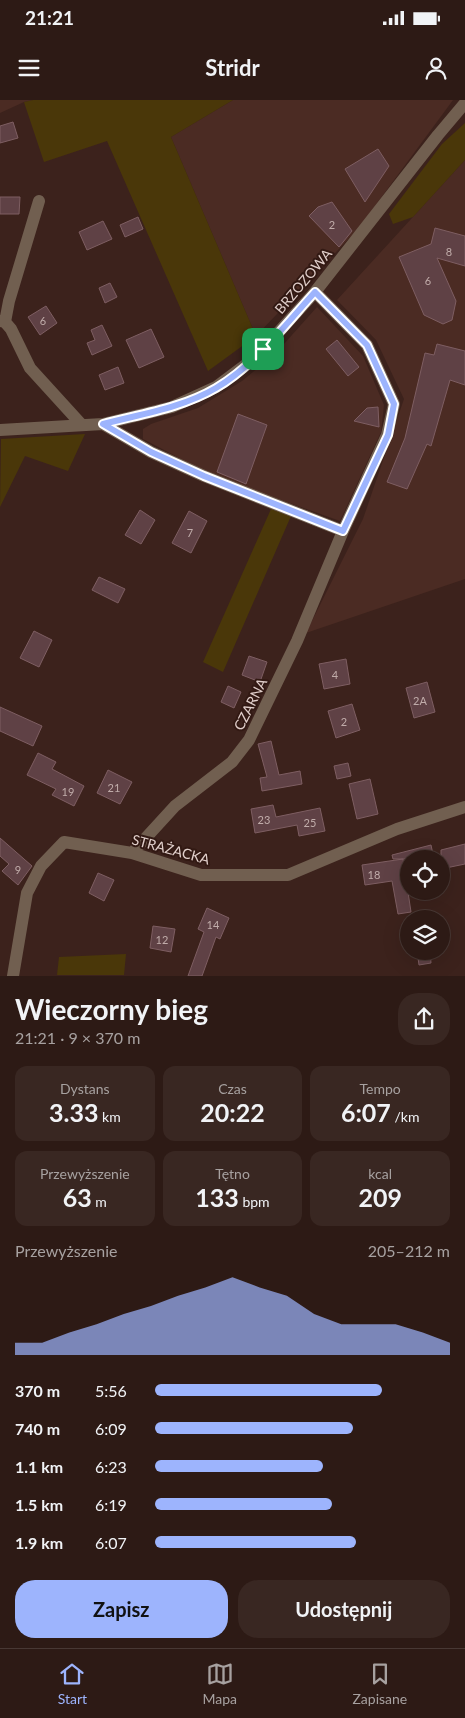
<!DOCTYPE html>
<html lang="pl">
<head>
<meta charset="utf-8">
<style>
	body { margin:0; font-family:Lato,sans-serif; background:#392722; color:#f1f3f6; height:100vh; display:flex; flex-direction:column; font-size:19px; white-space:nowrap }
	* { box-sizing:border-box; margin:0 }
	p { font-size:16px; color:#a7a1a0 }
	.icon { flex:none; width:28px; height:28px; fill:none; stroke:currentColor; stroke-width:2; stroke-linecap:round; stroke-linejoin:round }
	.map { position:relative; height:876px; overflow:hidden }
	.side { display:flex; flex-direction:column; background:#2d1a15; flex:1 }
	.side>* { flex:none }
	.tools { position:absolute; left:400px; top:750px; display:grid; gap:10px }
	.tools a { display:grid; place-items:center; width:50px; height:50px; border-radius:50%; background:#2d1a15; box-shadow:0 5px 20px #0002,0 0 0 1px #483834; font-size:25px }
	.pin { position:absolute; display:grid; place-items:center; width:42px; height:42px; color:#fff; margin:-21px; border-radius:10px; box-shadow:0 2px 8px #0006 }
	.round { display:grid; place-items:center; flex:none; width:52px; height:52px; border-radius:20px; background:#392722 }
	.head { display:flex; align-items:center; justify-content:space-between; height:85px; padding:0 15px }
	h1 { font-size:28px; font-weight:700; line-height:38px }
	.figures { display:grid; grid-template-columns:repeat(3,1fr); gap:8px; height:85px; padding:5px 15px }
	.figures div { display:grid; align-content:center; border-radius:12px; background:#392722; text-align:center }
	.figures b { font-size:25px; font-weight:700 }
	.figures small { font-size:14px; font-weight:400 }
	.figures p { font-size:14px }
	.chart { height:140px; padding:10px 15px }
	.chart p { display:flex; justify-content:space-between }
	.chart svg { width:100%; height:90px; margin-top:5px; fill:#9db4fd; opacity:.7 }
	.action { display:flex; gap:10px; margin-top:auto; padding:10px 15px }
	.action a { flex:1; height:58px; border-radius:20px; background:#9db4fd; color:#111; font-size:20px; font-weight:700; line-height:58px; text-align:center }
	.action a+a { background:#392722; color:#f1f3f6 }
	ul { padding:0 15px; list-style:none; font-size:16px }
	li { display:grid; grid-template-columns:80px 60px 1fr; align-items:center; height:38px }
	li i { height:12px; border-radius:6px; background:#9db4fd }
	.status { display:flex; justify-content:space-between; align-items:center; height:35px; padding:0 25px; background:#2d1a15; direction:ltr }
	.status svg { height:14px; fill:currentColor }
	header { display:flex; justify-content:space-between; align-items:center; height:65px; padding:0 15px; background:#2d1a15; font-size:22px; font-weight:700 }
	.tabs { display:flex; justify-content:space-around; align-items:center; height:70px; border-top:1px solid #483834; background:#2d1a15; font-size:14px; color:#a7a1a0 }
	.tabs a { display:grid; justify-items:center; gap:2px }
	.tabs .active { color:#9db4fd }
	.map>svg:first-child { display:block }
	.built { fill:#4b2b23 }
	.green { fill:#4a3709 }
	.building { fill:#5f4145; stroke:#7e5e62 }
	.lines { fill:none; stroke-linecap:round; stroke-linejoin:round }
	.minor { stroke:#715f50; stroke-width:12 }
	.route-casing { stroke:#fff; stroke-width:10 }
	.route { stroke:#9db4fd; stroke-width:6 }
	.labels { text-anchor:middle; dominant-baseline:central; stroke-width:4; stroke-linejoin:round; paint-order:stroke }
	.number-label { font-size:11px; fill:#c0acaa }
	.street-label { font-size:14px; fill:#e1cfcb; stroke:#321913 }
</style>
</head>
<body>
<div class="status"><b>21:21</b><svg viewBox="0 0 49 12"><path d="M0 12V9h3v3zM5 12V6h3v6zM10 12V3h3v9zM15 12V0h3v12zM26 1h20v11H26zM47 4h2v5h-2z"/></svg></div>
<header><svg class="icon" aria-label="menu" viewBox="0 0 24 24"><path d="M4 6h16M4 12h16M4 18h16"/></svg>Stridr<svg class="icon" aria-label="person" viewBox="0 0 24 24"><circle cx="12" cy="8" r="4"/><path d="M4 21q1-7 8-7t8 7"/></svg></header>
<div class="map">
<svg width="465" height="876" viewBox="0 0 465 876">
	<rect width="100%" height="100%" fill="#3c221c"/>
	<path class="built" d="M0,0H33L24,2L0,13Z
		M233,0H453L358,129L256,236L171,37Z
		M465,60V479L306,533L363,419L404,299L376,240L337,200Z
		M317,207L363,256L384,305L381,332L340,421L214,376L143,339V329L151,324L198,308L242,281L275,254Z"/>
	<path class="green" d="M33,0H233L171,37L256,236L208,271L107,41L44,62L24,2Z
		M465,23V60L413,117L393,124L389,114L442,44Z
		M85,334L68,371L25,356L0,407L1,339Z
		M271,409L291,416L223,572L203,562Z
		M126,854L124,875H57L59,857Z"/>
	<path class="building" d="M13,22L18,38L0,43V26Z
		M378,49L389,66L365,102L345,69Z
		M0,97H20L19,114H0Z
		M332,102L352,131L339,147L309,116L318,107Z
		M138,117L143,129L125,137L120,125Z
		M103,121L112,139L87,150L79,132Z
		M435,128L465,136V166L437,158L456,201L452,220L443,224L424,215L399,157L431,144Z
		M110,183L117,197L105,203L99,188Z
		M46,206L57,223L40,235L28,217Z
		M102,225L112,246L92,255L87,243L95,240L91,230Z
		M151,229L164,257L139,268L126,240Z
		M337,240L359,267L348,276L326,249Z
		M437,244L465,251V285L450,280L431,346L427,344L407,389L387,382L405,338L425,253L434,255Z
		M118,267L124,283L105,290L99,275Z
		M378,307L379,327L354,321L367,308Z
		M238,314L267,325L246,384L217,372Z
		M140,410L155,420L141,444L125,435Z
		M189,411L207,421L191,453L172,443Z
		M99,477L125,489L118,503L92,490Z
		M34,531L52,540L39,567L20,558Z
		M249,556L267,562L260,582L242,575Z
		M346,559L350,584L324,589L319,564Z
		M427,582L435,612L414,618L406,588Z
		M228,586L241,592L234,608L221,602Z
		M352,604L360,630L336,638L328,611Z
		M0,607L42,626L33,646L0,631Z
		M271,641L279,675L300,671L302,684L262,691L260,678L267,677L258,644Z
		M38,653L56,662L52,669L84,686L74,706L52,695L56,689L27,675Z
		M348,663L351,676L337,679L334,666Z
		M108,670L132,682L120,704L97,693Z
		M370,679L378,714L357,719L349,684Z
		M273,705L276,717L320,708L325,731L299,736L297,725L255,733L251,709Z
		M0,738L32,766L18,785L2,771L9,764L0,756Z
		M465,744V764L441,769V750Z
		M431,745L434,759H393L392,755Z
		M403,759L411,812L398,814L392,781L365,785L362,765Z
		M98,773L114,780L104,801L89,793Z
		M207,808L229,818L220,839L216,837L202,876H188L204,832L198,829Z
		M153,826L175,829L171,852L150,848Z
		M417,851H430L431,863L419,865Z"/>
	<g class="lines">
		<path class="minor" d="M0,221L5,222L11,229L30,268L81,324
			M5,222L9,201L39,101
			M103,324L151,352L204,376L343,431
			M0,330L103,324L172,307L216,287L256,257L315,192L438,35L465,3
			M132,753L175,706L232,662L249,640L297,541L343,431L387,335L394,304L367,245L315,192
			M13,876L27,793L41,766L64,742L132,753L201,775H288L397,729L465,707"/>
	</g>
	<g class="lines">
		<g class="route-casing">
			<path id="route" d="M315,192L367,245L394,304L388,335L343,431L204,376L151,352L103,324C141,314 182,308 216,288C255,265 285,225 315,192Z"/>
		</g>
		<use href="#route" class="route"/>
	</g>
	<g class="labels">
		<g class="number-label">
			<text x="332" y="124">2</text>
			<text x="449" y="151">8</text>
			<text x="428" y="180">6</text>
			<text x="43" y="220">6</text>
			<text x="190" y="432">7</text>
			<text x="335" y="574">4</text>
			<text x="420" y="600">2A</text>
			<text x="344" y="621">2</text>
			<text x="114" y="687">21</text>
			<text x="68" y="691">19</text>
			<text x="264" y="719">23</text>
			<text x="310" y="722">25</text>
			<text x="18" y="769">9</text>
			<text x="374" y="774">18</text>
			<text x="213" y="824">14</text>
			<text x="162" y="839">12</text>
		</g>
		<g class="street-label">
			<text transform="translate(303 181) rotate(-50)">BRZOZOWA</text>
			<text transform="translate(250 604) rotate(-63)">CZARNA</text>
			<text transform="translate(171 749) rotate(15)">STRAŻACKA</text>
		</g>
	</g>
</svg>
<div class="tools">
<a><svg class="icon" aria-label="locate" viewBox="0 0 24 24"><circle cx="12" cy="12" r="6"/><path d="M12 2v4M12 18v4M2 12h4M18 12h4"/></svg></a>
<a><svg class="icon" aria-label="layers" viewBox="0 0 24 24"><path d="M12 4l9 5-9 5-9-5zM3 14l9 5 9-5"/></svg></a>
</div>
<div class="pin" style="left:263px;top:249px;background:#1e9e55"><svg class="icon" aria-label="arrive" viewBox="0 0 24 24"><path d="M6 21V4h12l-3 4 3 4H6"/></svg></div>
</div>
<section class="side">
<div class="head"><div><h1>Wieczorny bieg</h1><p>21:21 · 9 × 370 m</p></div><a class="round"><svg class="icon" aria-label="share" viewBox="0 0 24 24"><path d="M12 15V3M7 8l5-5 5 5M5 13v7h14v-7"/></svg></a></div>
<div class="figures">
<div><p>Dystans</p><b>3.33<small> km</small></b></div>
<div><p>Czas</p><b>20:22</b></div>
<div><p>Tempo</p><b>6:07<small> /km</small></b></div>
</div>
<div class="figures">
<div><p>Przewyższenie</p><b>63<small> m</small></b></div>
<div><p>Tętno</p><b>133<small> bpm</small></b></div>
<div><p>kcal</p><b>209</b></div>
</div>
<div class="chart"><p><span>Przewyższenie</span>205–212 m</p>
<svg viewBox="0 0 160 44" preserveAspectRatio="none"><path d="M0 44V38L10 38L20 33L30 29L40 24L50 20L60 15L70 11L80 6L90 11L100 15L110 24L120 29L130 29L140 29L150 33L160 38V44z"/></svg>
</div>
<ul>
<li><b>370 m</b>5:56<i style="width:77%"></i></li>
<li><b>740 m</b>6:09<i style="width:67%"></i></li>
<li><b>1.1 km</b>6:23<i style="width:57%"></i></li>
<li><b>1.5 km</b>6:19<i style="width:60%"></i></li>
<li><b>1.9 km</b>6:07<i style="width:68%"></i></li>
</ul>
<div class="action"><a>Zapisz</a><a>Udostępnij</a></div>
</section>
<nav class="tabs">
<a class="active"><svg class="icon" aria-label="home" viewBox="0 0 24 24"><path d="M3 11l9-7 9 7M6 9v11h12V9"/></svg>Start</a>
<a><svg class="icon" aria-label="map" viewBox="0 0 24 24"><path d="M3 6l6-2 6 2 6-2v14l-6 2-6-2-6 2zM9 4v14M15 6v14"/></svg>Mapa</a>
<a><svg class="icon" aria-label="saved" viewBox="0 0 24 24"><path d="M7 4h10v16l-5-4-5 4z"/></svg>Zapisane</a>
</nav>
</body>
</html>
